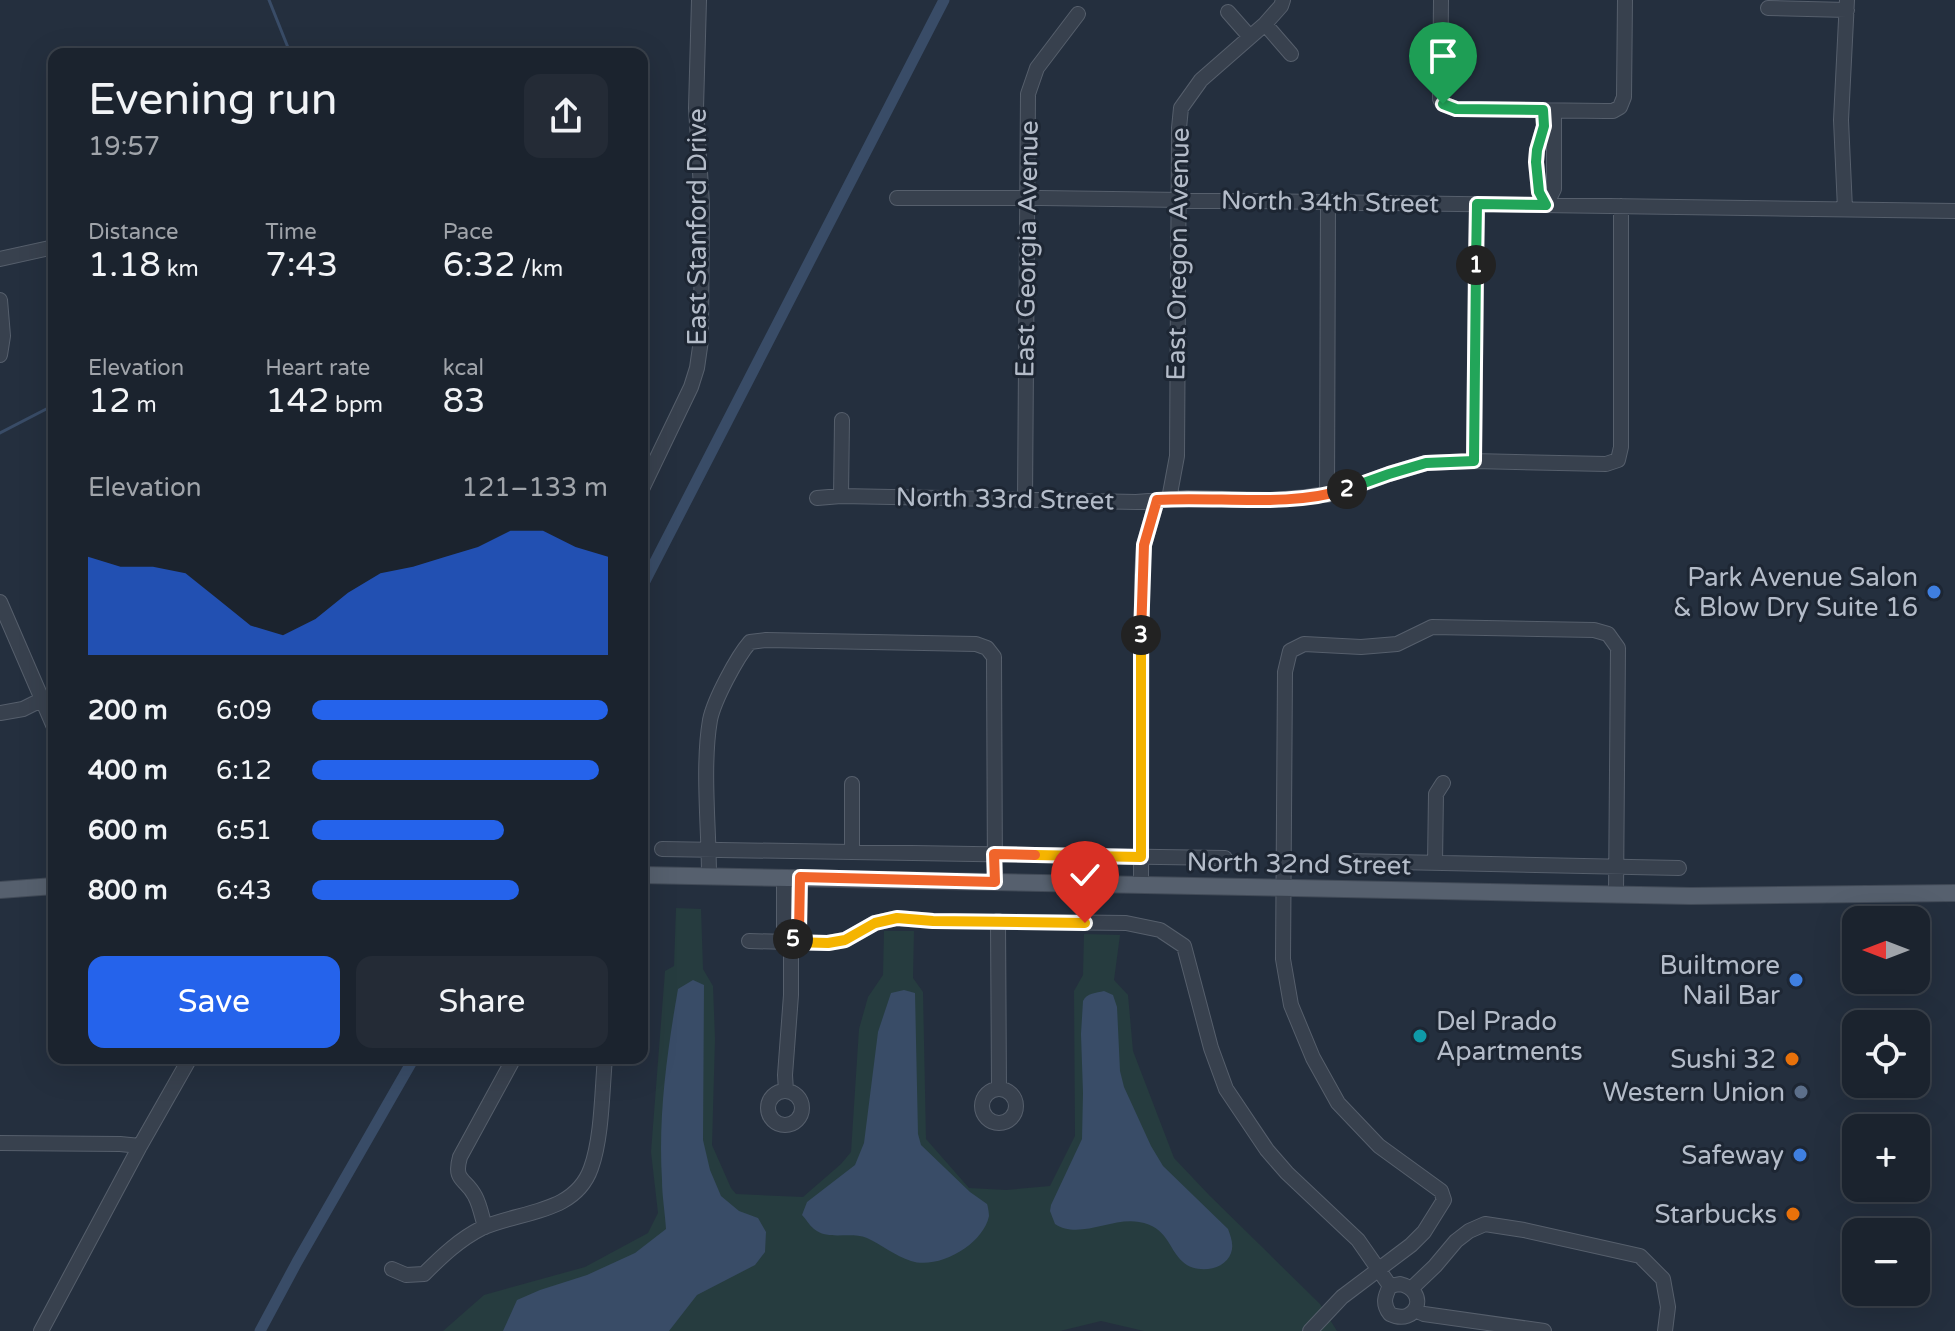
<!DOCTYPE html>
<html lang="en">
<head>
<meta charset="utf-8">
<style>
	body { margin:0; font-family:"Varela Round",sans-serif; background:#242b36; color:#f1f3f6; height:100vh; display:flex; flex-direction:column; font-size:30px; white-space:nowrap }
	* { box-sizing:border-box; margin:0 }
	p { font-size:26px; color:#a0a4aa }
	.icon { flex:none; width:44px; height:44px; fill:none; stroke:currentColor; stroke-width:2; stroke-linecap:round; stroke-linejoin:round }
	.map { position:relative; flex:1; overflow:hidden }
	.side { position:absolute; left:48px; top:48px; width:600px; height:1016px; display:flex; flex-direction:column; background:#1b232e; border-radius:16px; box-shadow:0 8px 32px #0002,0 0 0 2px #39404a }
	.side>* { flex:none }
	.needle { width:52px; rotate:270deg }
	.fabs { position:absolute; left:1842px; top:906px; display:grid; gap:16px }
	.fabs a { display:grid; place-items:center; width:88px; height:88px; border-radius:16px; background:#1b232e; box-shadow:0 8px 32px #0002,0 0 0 2px #39404a; font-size:40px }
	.pin { position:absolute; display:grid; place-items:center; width:68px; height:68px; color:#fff; margin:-82px -34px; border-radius:50% 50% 50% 0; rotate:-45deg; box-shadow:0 0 8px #0007 }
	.pin .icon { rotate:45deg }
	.km { position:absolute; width:40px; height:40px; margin:-20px; border-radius:50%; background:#222; color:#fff; font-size:22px; line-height:40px; text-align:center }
	.round { display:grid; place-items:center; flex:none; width:84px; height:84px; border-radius:16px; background:#242b36 }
	.headline { display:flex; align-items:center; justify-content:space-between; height:136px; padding:0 40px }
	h1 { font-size:44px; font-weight:600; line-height:60px }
	.metrics { display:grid; grid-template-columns:repeat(3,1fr); gap:12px; height:136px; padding:8px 40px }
	.metrics div { display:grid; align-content:center }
	.metrics b { font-size:34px; font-weight:600 }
	.metrics small { font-size:22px; font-weight:400 }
	.metrics p { font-size:22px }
	.chart { height:224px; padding:16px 40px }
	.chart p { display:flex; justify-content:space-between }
	.chart svg { width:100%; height:144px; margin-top:8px; fill:#2563eb; opacity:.7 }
	.action { display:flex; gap:16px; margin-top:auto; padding:16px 40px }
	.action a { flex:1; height:92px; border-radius:16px; background:#2563eb; color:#fff; font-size:32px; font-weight:600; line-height:92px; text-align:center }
	.action a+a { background:#242b36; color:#f1f3f6 }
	ul { padding:0 40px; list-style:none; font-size:26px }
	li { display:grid; grid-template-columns:128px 96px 1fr; align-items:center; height:60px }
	li i { height:20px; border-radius:10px; background:#2563eb }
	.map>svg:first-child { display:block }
	.green { fill:#263c3f }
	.water { fill:#394c67 }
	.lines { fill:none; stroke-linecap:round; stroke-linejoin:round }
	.stream { stroke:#394c67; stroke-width:3 }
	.canal { stroke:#394c67; stroke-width:11 }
	.minor-casing { stroke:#565f6c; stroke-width:16 }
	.major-casing { stroke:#414a57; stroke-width:18 }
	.minor { stroke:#38414e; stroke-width:14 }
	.major { stroke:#56606e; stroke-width:16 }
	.split-1-casing { stroke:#fff; stroke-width:16 }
	.split-2-casing { stroke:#fff; stroke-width:16 }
	.split-3-casing { stroke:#fff; stroke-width:16 }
	.split-4-casing { stroke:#fff; stroke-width:16 }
	.split-5-casing { stroke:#fff; stroke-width:16 }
	.split-6-casing { stroke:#fff; stroke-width:16 }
	.split-1 { stroke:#22a559; stroke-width:10 }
	.split-2 { stroke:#22a559; stroke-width:10 }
	.split-3 { stroke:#f0652b; stroke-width:10 }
	.split-4 { stroke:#f5b400; stroke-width:10 }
	.split-5 { stroke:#f0652b; stroke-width:10 }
	.split-6 { stroke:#f5b400; stroke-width:10 }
	.shop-dot { fill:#3f7fe0; stroke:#1d2633; stroke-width:3 }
	.culture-dot { fill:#0f9aa8; stroke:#1d2633; stroke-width:3 }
	.food-dot { fill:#e8710a; stroke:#1d2633; stroke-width:3 }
	.service-dot { fill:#5c6f8a; stroke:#1d2633; stroke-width:3 }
	.labels { text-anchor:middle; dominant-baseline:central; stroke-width:6; stroke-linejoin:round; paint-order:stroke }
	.street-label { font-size:26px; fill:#b4bcc9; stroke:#1d2633 }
	.poi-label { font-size:26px; fill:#b4bcc9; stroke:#1d2633; text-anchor:end }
</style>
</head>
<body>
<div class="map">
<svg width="1955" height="1331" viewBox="0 0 1955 1331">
	<rect width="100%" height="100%" fill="#242f3e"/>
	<path class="green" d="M676,908L701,909L703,969L713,986L715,1039L712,1145L731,1188L736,1194L803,1197L841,1164L851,1152L859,1029L868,997L883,975L884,931H914L913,978L923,992L926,1139L969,1188L1006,1190L1050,1186L1075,1136L1074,991L1083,975L1084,934L1120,935L1114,980L1128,995L1133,1051L1174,1158L1209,1195L1320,1304L1337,1331H1144L1101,1321L1060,1331H443L484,1295L585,1267L648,1233L658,1213L651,1152L665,971L674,966Z"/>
	<path class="water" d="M693,980L704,985L703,1140L710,1170L721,1196L739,1211L758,1218L766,1232L765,1252L755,1265L697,1295L669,1331H503L517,1300L540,1290L587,1275L635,1253L666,1229C665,1212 662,1196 662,1180C658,1116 667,1052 678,989Z
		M904,990L915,993L918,1134L921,1145L970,1192L987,1204C988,1206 989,1214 989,1216C983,1245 938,1270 911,1261C895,1256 882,1245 867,1238C850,1231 828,1241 814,1229C809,1225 806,1219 802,1215L807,1202L855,1165L864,1143L878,1032L891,993Z
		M1104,991L1113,995L1117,1007L1120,1071L1124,1087L1151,1146L1163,1166L1228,1229C1231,1237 1234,1245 1231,1253C1225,1271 1196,1274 1183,1262C1167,1247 1168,1227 1139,1222C1112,1217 1079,1240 1055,1224L1050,1211L1051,1205L1082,1139L1083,1093L1081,1034L1083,1001C1087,993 1096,993 1104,991Z"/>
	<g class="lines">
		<path class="stream" d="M269,0L289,50L294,54
			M0,433L54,405"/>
		<path class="canal" d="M642,587L944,0
			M260,1331L297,1262L414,1058"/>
		<g class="minor-casing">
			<path id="minor" d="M1441,0L1440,99L1443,104L1456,109L1605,111H1613L1620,107L1624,97L1625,0
				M1768,8L1847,10
				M1228,12L1250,37
				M1265,24L1291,54
				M1543,110L1544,126L1537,150L1536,162L1539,192L1546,205
				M897,198H1041L1955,211
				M1546,205L1554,189V111
				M1845,209L1841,120L1847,0
				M0,259L54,247
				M0,300L3,336L0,355
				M1474,461L1477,204
				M642,489L691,387L697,368L701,340L702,204L696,108L699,0
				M1327,495L1328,203
				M841,496L842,420
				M817,498L841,496L1136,502L1187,498L1273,500L1307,497L1343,491L1389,474L1426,463L1474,461L1606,464L1618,460L1621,447V206
				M1169,499L1177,456L1179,128L1181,108L1201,80L1265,24L1281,6L1283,0
				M1025,500L1028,94L1037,68L1078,14
				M0,602L54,727
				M0,713L23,709L41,700
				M662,849L1225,858
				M852,852V784
				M1348,861L1679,868
				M1435,863L1436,794L1443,783
				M709,876C709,827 702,767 710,720C714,700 737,657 750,642L766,640L976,644L987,648L994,657L995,882
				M784,877V931L791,942V995L785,1075L786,1091
				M1141,885L1142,576L1144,545L1157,500
				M998,921L999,1089
				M749,941L828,943L845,940L875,923L897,918L933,921L1126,923L1160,930L1184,946L1211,1048L1226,1089L1267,1150L1287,1173L1358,1240L1390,1286
				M791,942L799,931L800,877
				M982 1106a17 17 0 1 1 34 0a17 17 0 1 1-34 0Z
				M768 1108a17 17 0 1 1 34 0a17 17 0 1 1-34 0Z
				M0,1143L120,1144L140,1146
				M485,1227C482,1217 480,1205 475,1196C466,1178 453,1182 460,1157L514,1058
				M392,1269L406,1275L424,1274C442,1256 460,1239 482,1228C520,1211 575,1214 591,1168C602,1138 602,1091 605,1058
				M1400,1284C1430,1291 1417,1327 1390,1314C1382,1304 1385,1296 1390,1286Z
				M1412,1288L1435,1266L1456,1241L1469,1231L1485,1224L1524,1230L1640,1256L1663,1279L1668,1307L1665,1331
				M1415,1310L1424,1314L1544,1331
				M41,1331L140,1146L190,1058
				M1310,1331L1342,1297L1411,1245L1424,1232L1444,1200L1441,1191L1379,1146L1338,1103L1313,1058L1291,1005L1283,959L1285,672L1290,651L1304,644L1361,647L1397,644L1432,627L1594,630L1608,634L1618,648L1616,894"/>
		</g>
		<g class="major-casing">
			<path id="major" d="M642,875L1691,896L1955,893
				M0,890L54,886"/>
		</g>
		<use href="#minor" class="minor"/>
		<use href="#major" class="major"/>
	</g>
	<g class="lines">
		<g class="split-1-casing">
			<path id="split-1" d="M1443,104L1456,109L1543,110L1544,126L1537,150L1536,162L1539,192L1546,205L1477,204L1476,265"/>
		</g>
		<g class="split-2-casing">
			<path id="split-2" d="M1347,489L1389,474L1426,463L1474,461L1476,265"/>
		</g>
		<g class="split-3-casing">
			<path id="split-3" d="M1141,635L1144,545L1157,500C1218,496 1289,508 1347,489"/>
		</g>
		<g class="split-4-casing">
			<path id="split-4" d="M1035,855L1141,857V635"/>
		</g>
		<g class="split-5-casing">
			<path id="split-5" d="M793,939L799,931L800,877L995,882L994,854L1035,855"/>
		</g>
		<g class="split-6-casing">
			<path id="split-6" d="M793,939L791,942L828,943L845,940L875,923L897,918L933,921L1085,923"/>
		</g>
		<use href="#split-1" class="split-1"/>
		<use href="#split-2" class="split-2"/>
		<use href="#split-3" class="split-3"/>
		<use href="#split-4" class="split-4"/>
		<use href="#split-5" class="split-5"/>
		<use href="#split-6" class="split-6"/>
	</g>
	<g class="shop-dot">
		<circle cx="1934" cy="592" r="8"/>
		<circle cx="1796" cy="980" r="8"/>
		<circle cx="1800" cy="1155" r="8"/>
	</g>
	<circle class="culture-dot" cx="1420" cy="1036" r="8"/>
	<g class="food-dot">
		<circle cx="1792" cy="1059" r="8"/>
		<circle cx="1793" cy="1214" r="8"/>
	</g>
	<circle class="service-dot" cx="1801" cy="1092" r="8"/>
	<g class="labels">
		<g class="street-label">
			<text transform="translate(1330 202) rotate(1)">North 34th Street</text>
			<text transform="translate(697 227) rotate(-90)">East Stanford Drive</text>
			<text transform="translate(1027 249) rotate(-89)">East Georgia Avenue</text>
			<text transform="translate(1178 254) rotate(-89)">East Oregon Avenue</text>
			<text transform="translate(1005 499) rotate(1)">North 33rd Street</text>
			<text transform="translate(1299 864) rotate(1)">North 32nd Street</text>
		</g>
		<g class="poi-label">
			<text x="1918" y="577">Park Avenue Salon<tspan x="1918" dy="30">&amp; Blow Dry Suite 16</tspan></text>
			<text x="1780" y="965">Builtmore<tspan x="1780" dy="30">Nail Bar</tspan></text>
			<text x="1436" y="1021" text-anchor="start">Del Prado<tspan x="1436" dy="30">Apartments</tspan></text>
			<text x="1776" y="1059">Sushi 32</text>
			<text x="1785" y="1092">Western Union</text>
			<text x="1784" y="1155">Safeway</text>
			<text x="1777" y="1214">Starbucks</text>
		</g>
	</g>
</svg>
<div class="fabs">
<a><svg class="needle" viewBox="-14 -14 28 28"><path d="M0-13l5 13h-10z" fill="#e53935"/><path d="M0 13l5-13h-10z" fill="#a0a4aa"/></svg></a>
<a><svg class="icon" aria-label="locate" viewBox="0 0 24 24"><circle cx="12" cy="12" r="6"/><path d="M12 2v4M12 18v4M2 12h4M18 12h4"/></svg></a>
<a>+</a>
<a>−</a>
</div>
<div class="pin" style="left:1443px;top:104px;background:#1e9e55"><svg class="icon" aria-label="arrive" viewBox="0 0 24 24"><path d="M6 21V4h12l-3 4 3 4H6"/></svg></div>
<div class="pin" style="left:1085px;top:923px;background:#d93025"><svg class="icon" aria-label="check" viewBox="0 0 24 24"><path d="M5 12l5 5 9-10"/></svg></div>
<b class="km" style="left:1476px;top:265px">1</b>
<b class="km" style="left:1347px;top:489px">2</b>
<b class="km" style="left:1141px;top:635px">3</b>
<b class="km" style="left:793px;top:939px">5</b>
<section class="side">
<div class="headline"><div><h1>Evening run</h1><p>19:57</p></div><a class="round"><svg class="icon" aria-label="share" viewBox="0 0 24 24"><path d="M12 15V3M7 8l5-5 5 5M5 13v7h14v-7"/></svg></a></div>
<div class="metrics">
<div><p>Distance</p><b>1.18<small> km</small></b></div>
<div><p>Time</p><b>7:43</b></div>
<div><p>Pace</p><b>6:32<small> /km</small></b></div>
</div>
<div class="metrics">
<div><p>Elevation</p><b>12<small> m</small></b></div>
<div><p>Heart rate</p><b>142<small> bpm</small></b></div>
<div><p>kcal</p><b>83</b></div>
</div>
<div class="chart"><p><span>Elevation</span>121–133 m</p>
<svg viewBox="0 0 160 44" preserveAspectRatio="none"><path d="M0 44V14L10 17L20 17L30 19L40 27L50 35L60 38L70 33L80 25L90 19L100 17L110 14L120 11L130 6L140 6L150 11L160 14V44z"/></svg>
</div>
<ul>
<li><b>200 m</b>6:09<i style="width:100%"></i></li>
<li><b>400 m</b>6:12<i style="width:97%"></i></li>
<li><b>600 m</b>6:51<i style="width:65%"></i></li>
<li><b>800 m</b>6:43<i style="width:70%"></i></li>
</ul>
<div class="action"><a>Save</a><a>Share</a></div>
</section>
</div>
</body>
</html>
